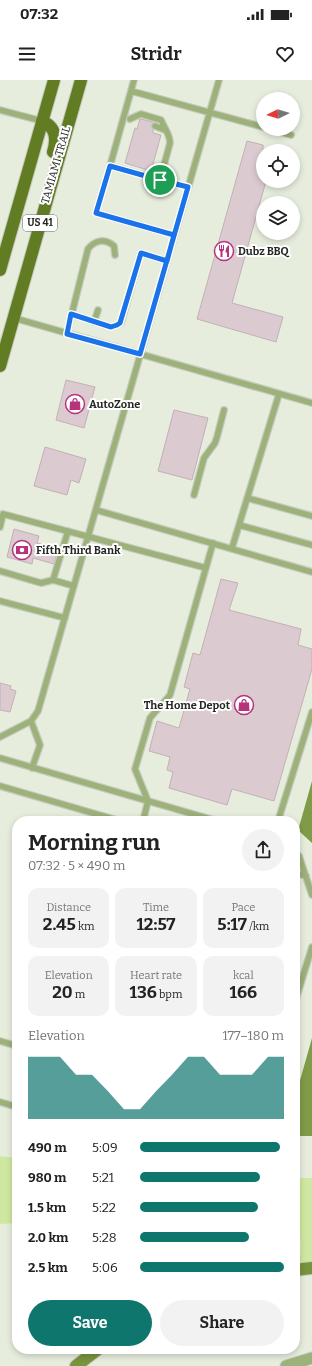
<!DOCTYPE html>
<html lang="en">
<head>
<meta charset="utf-8">
<style>
	body { margin:0; font-family:Bitter,serif; background:#f2f2f2; color:#222; height:100vh; display:flex; flex-direction:column; font-size:15px; white-space:nowrap }
	* { box-sizing:border-box; margin:0 }
	p { font-size:13px; color:#767676 }
	.icon { flex:none; width:22px; height:22px; fill:none; stroke:currentColor; stroke-width:2; stroke-linecap:round; stroke-linejoin:round }
	.map { position:relative; flex:1; overflow:hidden }
	.side { position:absolute; left:12px; top:736px; width:288px; height:538px; display:flex; flex-direction:column; background:#fff; border-radius:16px; box-shadow:0 2px 6px #0003 }
	.side>* { flex:none }
	.needle { width:26px; rotate:265deg }
	.controls { position:absolute; left:256px; top:12px; display:grid; gap:8px }
	.controls a { display:grid; place-items:center; width:44px; height:44px; border-radius:50%; background:#fff; box-shadow:0 2px 6px #0003; font-size:20px }
	.pin { position:absolute; display:grid; place-items:center; width:34px; height:34px; color:#fff; margin:-17px; border:2px solid #fff; border-radius:50%; box-shadow:0 1px 4px #0007 }
	.round { display:grid; place-items:center; flex:none; width:42px; height:42px; border-radius:21px; background:#f2f2f2 }
	.overview { display:flex; align-items:center; justify-content:space-between; height:68px; padding:0 16px }
	h1 { font-size:22px; font-weight:700; line-height:30px }
	.stats { display:grid; grid-template-columns:repeat(3,1fr); gap:6px; height:68px; padding:4px 16px }
	.stats div { display:grid; align-content:center; border-radius:10px; background:#f2f2f2; text-align:center }
	.stats b { font-size:17px; font-weight:700 }
	.stats small { font-size:11px; font-weight:400 }
	.stats p { font-size:11px }
	.chart { height:112px; padding:8px 16px }
	.chart p { display:flex; justify-content:space-between }
	.chart svg { width:100%; height:72px; margin-top:4px; fill:#0f766e; opacity:.7 }
	.action { display:flex; gap:8px; margin-top:auto; padding:8px 16px }
	.action a { flex:1; height:46px; border-radius:24px; background:#0f766e; color:#fff; font-size:16px; font-weight:700; line-height:46px; text-align:center }
	.action a+a { background:#f2f2f2; color:#222 }
	ul { padding:0 16px; list-style:none; font-size:13px }
	li { display:grid; grid-template-columns:64px 48px 1fr; align-items:center; height:30px }
	li i { height:10px; border-radius:5px; background:#0f766e }
	.status { display:flex; justify-content:space-between; align-items:center; height:28px; padding:0 20px; background:#fff; direction:ltr }
	.status svg { height:11px; fill:currentColor }
	header { display:flex; justify-content:space-between; align-items:center; height:52px; padding:0 16px; background:#fff; font-size:18px; font-weight:700 }
	.map>svg:first-child { display:block }
	.green { fill:#cfe8a1 }
	.water { fill:#809b48 }
	.building { fill:#dccad1; stroke:#c2b0b7 }
	.lines { fill:none; stroke-linecap:round; stroke-linejoin:round }
	.lane-casing { stroke:#c4cabb; stroke-width:8 }
	.street-casing { stroke:#c4cabb; stroke-width:13 }
	.secondary-casing { stroke:#c4cabb; stroke-width:14 }
	.primary-casing { stroke:#c4cabb; stroke-width:14 }
	.lane { stroke:#9db17a; stroke-width:5.5 }
	.street { stroke:#9db17a; stroke-width:11 }
	.secondary { stroke:#78943d; stroke-width:12 }
	.primary { stroke:#627c23; stroke-width:12 }
	.route-casing { stroke:#fff; stroke-width:8 }
	.route { stroke:#1a73e8; stroke-width:5 }
	.labels { text-anchor:middle; dominant-baseline:central; stroke-width:4; stroke-linejoin:round; paint-order:stroke }
	.shield { fill:#fff; stroke:#666864; stroke-width:1 }
	.shield-label { font-size:10px; font-weight:bold; fill:#252822 }
	.street-label { font-size:11px; fill:#252822; stroke:#fff }
	.poi-label { font-size:11px; font-weight:bold; fill:#252822; stroke:#fff; text-anchor:start }
</style>
</head>
<body>
<div class="status"><b>07:32</b><svg viewBox="0 0 49 12"><path d="M0 12V9h3v3zM5 12V6h3v6zM10 12V3h3v9zM15 12V0h3v12zM26 1h20v11H26zM47 4h2v5h-2z"/></svg></div>
<header><svg class="icon" aria-label="menu" viewBox="0 0 24 24"><path d="M4 6h16M4 12h16M4 18h16"/></svg>Stridr<svg class="icon" aria-label="heart" viewBox="0 0 24 24"><path d="M12 20l-8-8c-3-5 5-10 8-4 3-6 11-1 8 4z"/></svg></header>
<div class="map">
<svg width="312" height="1286" viewBox="0 0 312 1286">
	<rect width="100%" height="100%" fill="#e7eddd"/>
	<path class="green" d="M0,1076L17,1078V1143L0,1144Z
		M295,1098H312V1184H306L300,1181C300,1170 303,1156 295,1147Z"/>
	<path class="water" d="M312,701V763L299,751V747Z
		M312,958V1056H295V1018Z"/>
	<path class="building" d="M140,39H141L153,42L151,46L153,50V53L161,55L151,91L125,83L135,48L137,49Z
		M247,61L263,65V101H266L232,223L283,237L276,262L197,239Z
		M66,300L95,307L84,348L56,340Z
		M174,330L208,338L192,400L158,391Z
		M45,367L86,379L79,403L71,400L67,415L34,406Z
		M14,449L39,456L37,463L58,469L54,484L33,478L32,484L7,477Z
		M221,499L238,503L229,530L301,549L298,565L312,569V589L274,721L232,709L227,725L169,708L173,692L167,690L170,677L149,671L157,641L179,648L190,609L184,607L193,573L200,575Z
		M0,603L11,606L10,609L16,611L10,632L0,630Z"/>
	<g class="lines">
		<g class="lane-casing">
			<path id="lane" d="M134,0L110,86L188,107
				M131,11L263,47
				M0,30L42,41
				M130,39L141,34L161,40C164,48 170,54 170,63L160,100
				M155,46L165,50
				M269,49L291,55
				M110,86L96,133L174,155
				M71,234L111,247L117,245L121,243L141,173L167,181
				M14,238L312,323
				M94,242L98,230
				M67,253L88,169C95,160 105,158 114,166L115,175
				M194,415L204,378L215,363L217,357L224,330
				M247,418L312,436
				M96,430L312,492
				M239,445L312,465
				M0,447L3,434L206,488
				M232,468L279,314
				M0,491L41,503L53,500L68,451
				M53,500L74,506
				M0,521L65,538
				M31,641L40,665L32,688
				M0,657L31,641L38,631L219,0
				M0,678L217,741
				M0,706L120,741
				M143,741L148,721L135,689L150,638L170,615L213,463
				M278,741L312,632
				M295,772L299,776L312,815
				M295,793L306,796
				M295,922L312,867
				M0,961L17,966
				M0,1022L17,1027"/>
		</g>
		<g class="street-casing">
			<path id="street" d="M286,1286L312,1278"/>
		</g>
		<g class="secondary-casing">
			<path id="secondary" d="M295,1190L312,1188
				M76,1286L98,1269"/>
		</g>
		<g class="primary-casing">
			<path id="primary" d="M42,41C56,47 57,59 53,72
				M0,190L54,0
				M0,286L81,0"/>
		</g>
		<use href="#lane" class="lane"/>
		<use href="#street" class="street"/>
		<use href="#secondary" class="secondary"/>
		<use href="#primary" class="primary"/>
	</g>
	<g class="lines">
		<g class="route-casing">
			<path id="route" d="M160,100L110,86L96,133L174,155L167,181L141,173L120,243L117,245L111,247L71,234L67,254L140,274L188,107L160,100"/>
		</g>
		<use href="#route" class="route"/>
	</g>
	<defs>
		<g id="restaurant-ring" transform="scale(1)"><circle r="9.5" fill="#fff" stroke="#b7347c" stroke-width="1.5"/><path d="M-5-6h1v4h1v-4h1v4h1v-4h1v5L-1.5 .5V6h-2V.5L-5-1ZM5-6V6H3V1.5H1.5Q1.5-4 5-6Z" fill="#b7347c"/></g>
		<g id="shop-ring" transform="scale(1)"><circle r="9.5" fill="#fff" stroke="#b7347c" stroke-width="1.5"/><path d="M-5-2.5h2.3a2.7 3.5 0 0 1 5.4 0H5L5.5 6h-11ZM-1.5-2.5h3a1.5 2.3 0 0 0-3 0Z" fill="#b7347c"/></g>
		<g id="bank-ring" transform="scale(1)"><circle r="9.5" fill="#fff" stroke="#b7347c" stroke-width="1.5"/><path d="M-6-4H6V4H-6ZM0-2.3a2.3 2.3 0 1 0 0 4.6a2.3 2.3 0 1 0 0-4.6Z" fill="#b7347c"/></g>
	</defs>
	<g fill-rule="evenodd">
		<use href="#restaurant-ring" x="224" y="171"/>
		<use href="#shop-ring" x="75" y="324"/>
		<use href="#bank-ring" x="22" y="470"/>
		<use href="#shop-ring" x="244" y="625"/>
	</g>
	<g class="labels">
		<rect class="shield" x="23" y="135" width="34" height="16" rx="3"/>
		<g class="shield-label">
			<text x="40" y="143">US 41</text>
		</g>
		<g class="street-label">
			<text transform="translate(56 85) rotate(-74)">TAMIAMI TRAIL</text>
		</g>
		<g class="poi-label">
			<text x="238" y="171">Dubz BBQ</text>
			<text x="89" y="324">AutoZone</text>
			<text x="36" y="470">Fifth Third Bank</text>
			<text x="230" y="625" text-anchor="end">The Home Depot</text>
		</g>
	</g>
</svg>
<div class="controls">
<a><svg class="needle" viewBox="-14 -14 28 28"><path d="M0-13l5 13h-10z" fill="#e53935"/><path d="M0 13l5-13h-10z" fill="#767676"/></svg></a>
<a><svg class="icon" aria-label="locate" viewBox="0 0 24 24"><circle cx="12" cy="12" r="6"/><path d="M12 2v4M12 18v4M2 12h4M18 12h4"/></svg></a>
<a><svg class="icon" aria-label="layers" viewBox="0 0 24 24"><path d="M12 4l9 5-9 5-9-5zM3 14l9 5 9-5"/></svg></a>
</div>
<div class="pin" style="left:160px;top:100px;background:#1e9e55"><svg class="icon" aria-label="arrive" viewBox="0 0 24 24"><path d="M6 21V4h12l-3 4 3 4H6"/></svg></div>
<section class="side">
<div class="overview"><div><h1>Morning run</h1><p>07:32 · 5 × 490 m</p></div><a class="round"><svg class="icon" aria-label="share" viewBox="0 0 24 24"><path d="M12 15V3M7 8l5-5 5 5M5 13v7h14v-7"/></svg></a></div>
<div class="stats">
<div><p>Distance</p><b>2.45<small> km</small></b></div>
<div><p>Time</p><b>12:57</b></div>
<div><p>Pace</p><b>5:17<small> /km</small></b></div>
</div>
<div class="stats">
<div><p>Elevation</p><b>20<small> m</small></b></div>
<div><p>Heart rate</p><b>136<small> bpm</small></b></div>
<div><p>kcal</p><b>166</b></div>
</div>
<div class="chart"><p><span>Elevation</span>177–180 m</p>
<svg viewBox="0 0 160 44" preserveAspectRatio="none"><path d="M0 44V6L10 6L20 6L30 17L40 17L50 27L60 38L70 38L80 27L90 17L100 6L110 6L120 17L130 17L140 17L150 6L160 6V44z"/></svg>
</div>
<ul>
<li><b>490 m</b>5:09<i style="width:97%"></i></li>
<li><b>980 m</b>5:21<i style="width:83%"></i></li>
<li><b>1.5 km</b>5:22<i style="width:82%"></i></li>
<li><b>2.0 km</b>5:28<i style="width:76%"></i></li>
<li><b>2.5 km</b>5:06<i style="width:100%"></i></li>
</ul>
<div class="action"><a>Save</a><a>Share</a></div>
</section>
</div>
</body>
</html>
